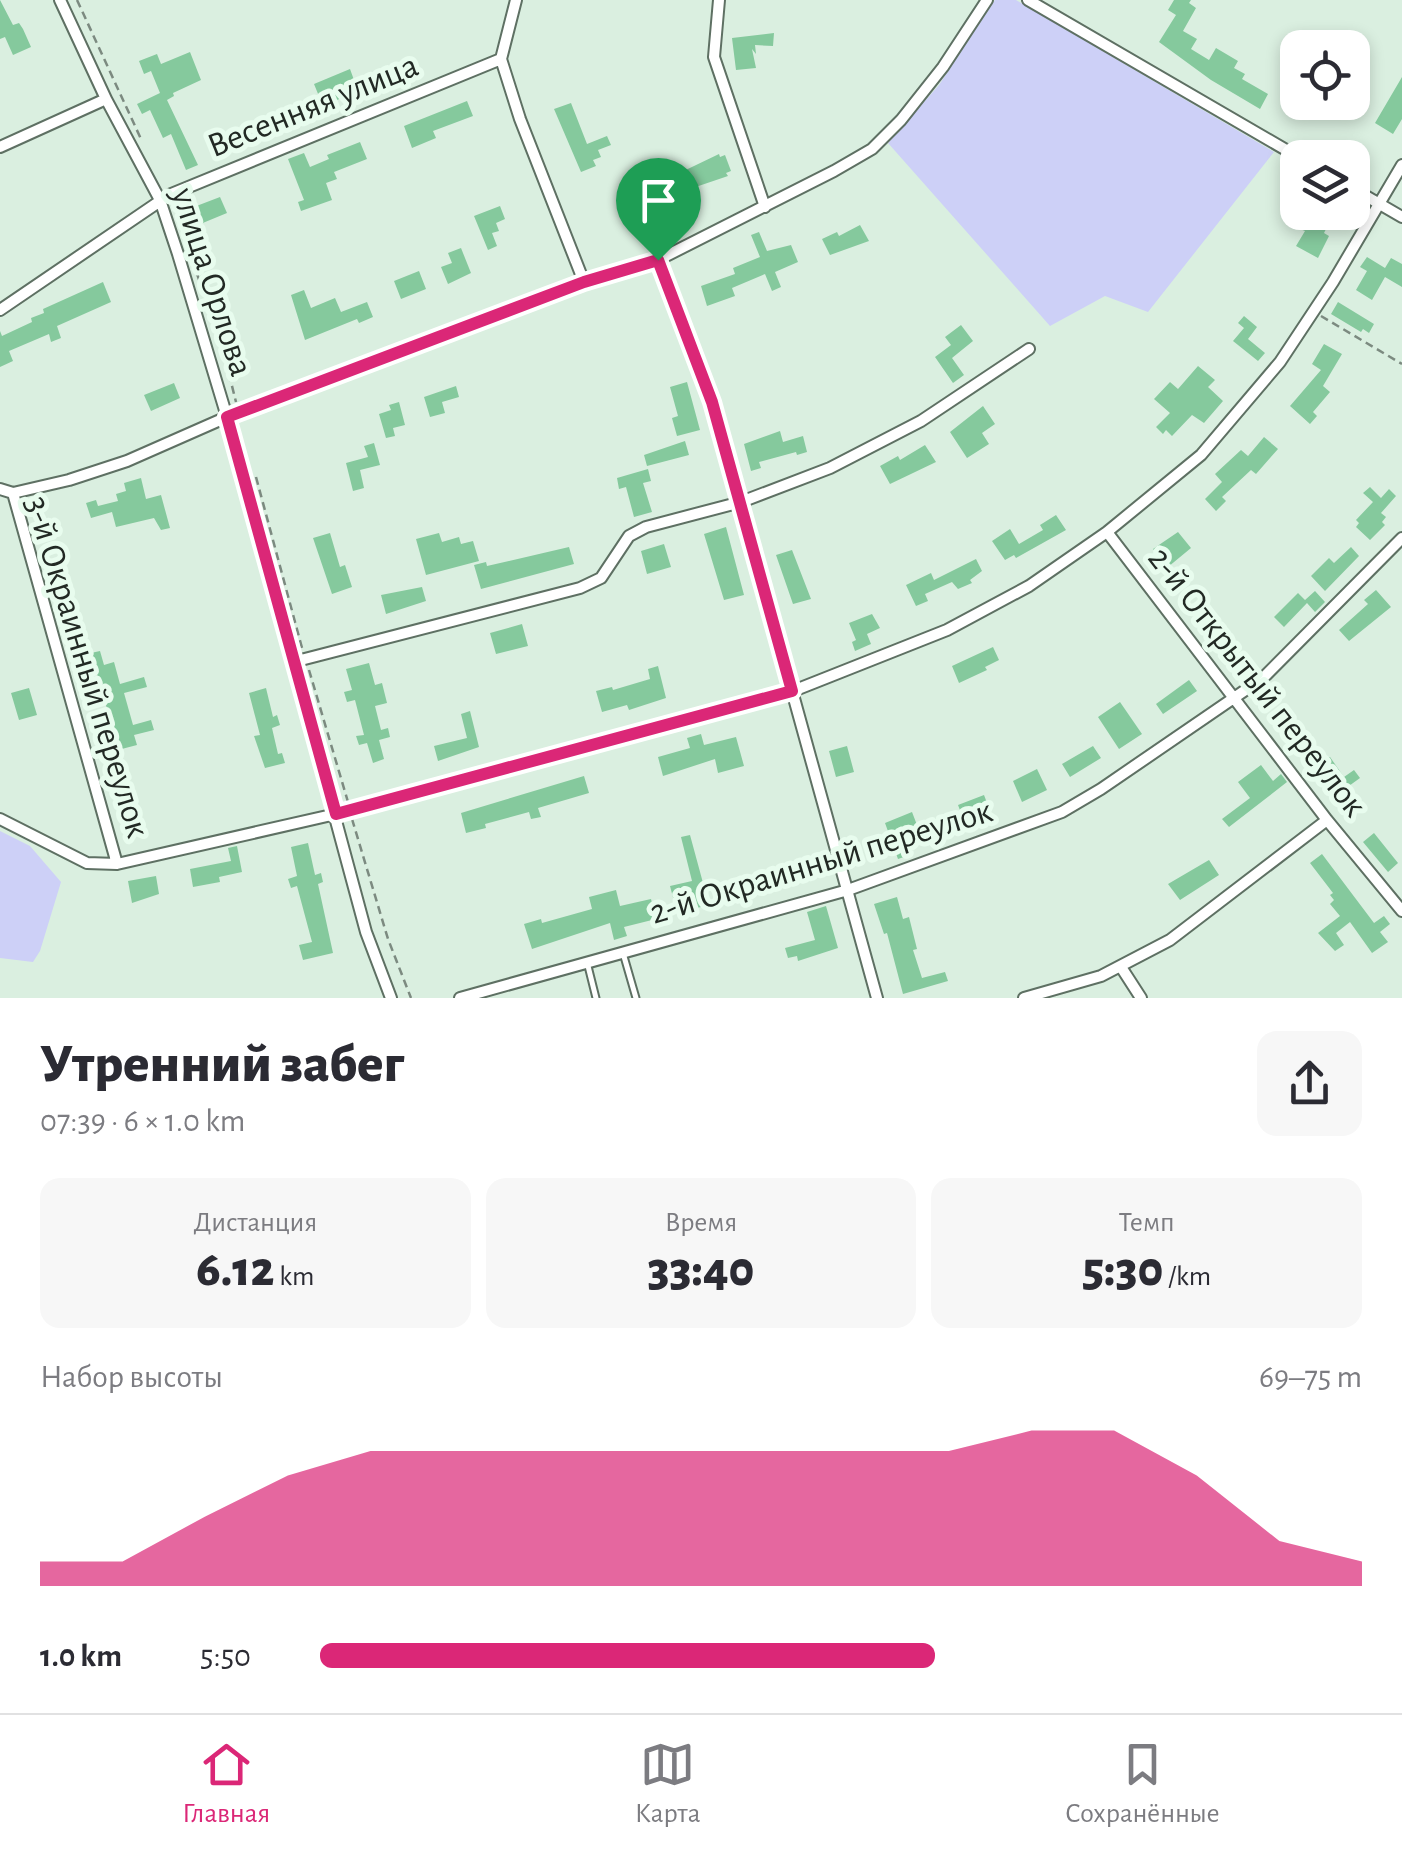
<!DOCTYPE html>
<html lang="ru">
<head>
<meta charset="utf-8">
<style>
	body { margin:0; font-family:"Alegreya Sans",sans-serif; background:#f7f7f7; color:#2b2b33; height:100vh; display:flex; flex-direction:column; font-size:38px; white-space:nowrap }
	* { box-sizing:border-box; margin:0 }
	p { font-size:32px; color:#7c7c81 }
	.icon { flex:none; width:55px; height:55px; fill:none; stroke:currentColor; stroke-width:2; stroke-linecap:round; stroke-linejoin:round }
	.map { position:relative; height:998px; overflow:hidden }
	.drawer { display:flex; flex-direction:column; background:#fff; flex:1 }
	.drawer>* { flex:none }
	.buttons { position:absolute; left:1280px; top:30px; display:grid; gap:20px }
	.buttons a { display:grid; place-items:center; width:90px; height:90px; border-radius:20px; background:#fff; box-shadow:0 5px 15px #0003; font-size:50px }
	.pin { position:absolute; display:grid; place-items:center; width:85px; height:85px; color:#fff; margin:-102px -42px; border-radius:50% 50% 50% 0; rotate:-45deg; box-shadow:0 0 10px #0007 }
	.pin .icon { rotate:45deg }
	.round { display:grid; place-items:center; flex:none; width:105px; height:105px; border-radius:20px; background:#f7f7f7 }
	.summary { display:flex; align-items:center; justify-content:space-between; height:170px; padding:0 40px }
	h1 { font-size:55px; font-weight:800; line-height:75px }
	.stats { display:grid; grid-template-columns:repeat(3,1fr); gap:15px; height:170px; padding:10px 40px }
	.stats div { display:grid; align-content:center; border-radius:20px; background:#f7f7f7; text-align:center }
	.stats b { font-size:50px; font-weight:800 }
	.stats small { font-size:28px; font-weight:400 }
	.stats p { font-size:28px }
	.chart { height:280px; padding:20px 40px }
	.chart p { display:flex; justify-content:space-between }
	.chart svg { width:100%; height:180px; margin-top:10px; fill:#db2777; opacity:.7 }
	ul { padding:0 40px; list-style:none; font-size:32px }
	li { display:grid; grid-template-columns:160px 120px 1fr; align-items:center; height:75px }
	li i { height:25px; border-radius:12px; background:#db2777 }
	.dock { display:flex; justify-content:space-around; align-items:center; height:140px; border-top:2px solid #e1e1e2; background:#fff; font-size:28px; color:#7c7c81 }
	.dock a { display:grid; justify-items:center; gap:5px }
	.dock .selected { color:#db2777 }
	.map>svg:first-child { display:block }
	.green { fill:#cdd0f7 }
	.building { fill:#85c99d }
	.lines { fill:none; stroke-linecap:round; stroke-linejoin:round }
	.service-casing { stroke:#5e7063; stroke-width:9 }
	.minor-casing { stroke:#5e7063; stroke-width:14 }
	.path { stroke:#7c8a80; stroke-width:2.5; stroke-dasharray:8 5; stroke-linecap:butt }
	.service { stroke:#fff; stroke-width:5 }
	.minor { stroke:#fff; stroke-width:10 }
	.route-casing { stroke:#fff; stroke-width:20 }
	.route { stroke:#db2777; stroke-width:12 }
	.labels { text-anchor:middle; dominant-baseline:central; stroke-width:10; stroke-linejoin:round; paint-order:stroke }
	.street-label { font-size:35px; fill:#222924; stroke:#e8fcee }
</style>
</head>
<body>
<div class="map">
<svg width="1402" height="998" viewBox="0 0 1402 998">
	<rect width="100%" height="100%" fill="#daefe0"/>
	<path class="green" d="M995,0H1016L1274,152L1148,312L1105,296L1050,326L888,143L939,85Z
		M0,831L30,846L61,882L40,951L33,962L0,958Z"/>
	<path class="building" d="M0,0L13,25L19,23L23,29L31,47L13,55L5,37L0,39Z
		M1174,0H1191L1189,3L1196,8L1183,31L1197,39L1191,49L1209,60L1216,48L1238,61L1234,68L1245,74L1242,79L1268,94L1260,109L1211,80L1159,42L1176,15L1168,10Z
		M774,33L773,46L755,45L756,54L752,49L756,68L736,70L732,38Z
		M190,52L201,80L173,93L174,96L167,100L198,165L186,170L171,134L163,138L150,110L142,114L137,104L160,93L151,71L144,74L139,61L157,54L161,64Z
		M350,69L358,91L323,106L314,84Z
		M1402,77V119L1393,134L1375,123Z
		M467,101L473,116L433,131L436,138L412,148L404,126Z
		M571,103L587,144L607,136L611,145L598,150L601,157L593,160L596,166L581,172L554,109Z
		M360,142L367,159L334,172L337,179L326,183L332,200L301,211L298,202L304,200L288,159L304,153L310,167L329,159L327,155Z
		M719,154L720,157L725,155L731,171L726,173L728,176L675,194L669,178Z
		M220,197L227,213L193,227L186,210Z
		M500,206L505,219L496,223L499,231L492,233L497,246L488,250L474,216Z
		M1306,218L1326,229L1324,233L1329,236L1318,258L1296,246L1305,231L1300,229Z
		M860,225L869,241L830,255L822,239L837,232L839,236Z
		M759,232L767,251L791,245L798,262L775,272L781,287L772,291L765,274L732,288L735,296L707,306L701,286L735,274L733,268L760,257L751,235Z
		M461,248L471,273L448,284L441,267L452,263L448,253Z
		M1367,257L1385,268L1391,258L1402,264V287L1385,277L1372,300L1356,290L1367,271L1360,267Z
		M419,271L426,289L401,299L394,281Z
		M103,282L111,302L57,326L61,338L51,342L49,334L9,351L13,361L0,367V331L2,336L32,322L31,318L44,313L43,309Z
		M304,290L311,308L335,298L341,312L367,302L373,317L359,323L357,319L305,340L291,295Z
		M1338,302L1374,324L1369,333L1363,329L1361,332L1331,314Z
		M1244,316L1257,327L1248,339L1265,353L1258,361L1233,341L1244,328L1238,323Z
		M961,325L973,341L952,358L964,375L953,383L935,357L951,345L945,337Z
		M1324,344L1342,354L1323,386L1330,392L1313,412L1317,416L1310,424L1290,406L1321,370L1312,364Z
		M1198,366L1215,380L1208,387L1223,401L1204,423L1192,415L1172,436L1166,430L1163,434L1156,427L1170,413L1154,399L1170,382L1178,389Z
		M687,382L700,430L677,436L672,418L678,416L670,387Z
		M174,383L180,398L151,411L144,395Z
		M456,386L459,397L442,402L445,413L430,417L424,397Z
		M399,402L405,425L393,428L395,436L386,438L379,414L391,410L389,405Z
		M983,406L995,424L982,433L989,444L967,458L950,432Z
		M780,431L783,442L803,436L807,452L797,455L796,452L759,462L761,468L751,471L744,444Z
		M1264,437L1278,449L1256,474L1251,470L1222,497L1226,501L1216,511L1205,499L1222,482L1215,474L1241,450L1248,456Z
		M685,441L689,455L647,466L644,455Z
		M374,443L380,465L360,470L364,488L353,491L346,463L368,457L364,446Z
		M925,445L936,462L890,484L880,466L898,456L900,460Z
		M648,469L651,481L643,483L652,512L634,517L626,487L619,489L617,478Z
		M141,478L146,499L161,495L170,528L161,530L154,518L116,527L112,512L91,518L86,503L96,500L98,506L118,501L116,494L126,491L124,483Z
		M1370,487L1381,498L1389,489L1396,496L1381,513L1386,517L1382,522L1385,525L1370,540L1356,527L1359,523L1356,520L1373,502L1363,493Z
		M1056,515L1066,530L1016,558L1014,555L1005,560L992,541L1010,529L1019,544L1043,530L1040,525Z
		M726,527L744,595L724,600L704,534Z
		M1178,532L1191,548L1168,567L1153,549Z
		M330,533L340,567L345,565L352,587L332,594L313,538Z
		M439,533L442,542L459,537L461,544L473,541L479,561L426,575L416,539Z
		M664,544L671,567L647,574L641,551Z
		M569,547L574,564L481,589L474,565L486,562L487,566Z
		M1351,547L1359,556L1325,591L1311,576L1329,558L1334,563Z
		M792,550L811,599L793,604L776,555Z
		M976,559L982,571L970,580L972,583L958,589L952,582L925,594L928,601L916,606L906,585L931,573L934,580Z
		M422,587L426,601L386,614L381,595Z
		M1376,590L1391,607L1349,641L1339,630L1368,604L1364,600Z
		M1315,591L1325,602L1315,612L1307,603L1284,627L1274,617L1298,593L1305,600Z
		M872,614L880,628L867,634L871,644L855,651L852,642L856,640L849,623Z
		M522,624L528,646L496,654L490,633Z
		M993,647L999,660L985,667L987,670L959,683L952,666Z
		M100,651L104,665L114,662L120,684L144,677L147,687L124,693L133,725L151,720L154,730L134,735L137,745L114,751L110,734L114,733L91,653Z
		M369,663L375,685L382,683L387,703L375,706L381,730L388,728L390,737L379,740L384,759L373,763L367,743L359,745L356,736L364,735L355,700L347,702L344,692L352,690L346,669Z
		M658,666L666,698L629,710L627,705L602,712L596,691L612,687L613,690L650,679L648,669Z
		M1189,680L1197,691L1163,714L1156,704Z
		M29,688L37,715L19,720L11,693Z
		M266,688L273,717L277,715L280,725L272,728L278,754L282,753L285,763L265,768L254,736L260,735L249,693Z
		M1120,702L1142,734L1119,749L1098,717Z
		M470,711L479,747L438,761L434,746L467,738L461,714Z
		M701,734L704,745L736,737L744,766L718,773L715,759L663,776L658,757L690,748L687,738Z
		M847,746L854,772L836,777L829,751Z
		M1093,746L1101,758L1070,777L1062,764Z
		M1330,757L1344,777L1354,770L1360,778L1342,791L1335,782L1327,788L1313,769Z
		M1261,765L1273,781L1281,774L1287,782L1229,827L1222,819L1250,798L1238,782Z
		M1037,769L1047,790L1022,802L1013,781Z
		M584,776L589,793L538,808L541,817L531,819L529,812L485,824L486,828L466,833L461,813Z
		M984,795L992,816L966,826L958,805Z
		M912,812L917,825L935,818L941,834L905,842L910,855L898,859L885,823Z
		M1374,833L1398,863L1388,872L1363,842Z
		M690,835L709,905L677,913L670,886L692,881L681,837Z
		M308,843L315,875L321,873L323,882L318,884L333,953L303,960L299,945L312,942L297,886L291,888L288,879L297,876L291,847Z
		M237,846L242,872L219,877L220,882L193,887L190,869L231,861L228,848Z
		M1322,854L1374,923L1384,916L1390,924L1380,932L1388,942L1372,953L1350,922L1336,933L1344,945L1335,951L1318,933L1340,916L1330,904L1334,900L1330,895L1333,893L1310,863Z
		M1209,860L1219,875L1180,900L1168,884Z
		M156,876L159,894L132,903L128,881Z
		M616,890L620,906L651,899L656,919L624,927L627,936L614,940L610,923L532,949L524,924L541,919L542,923L592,909L589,897Z
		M897,897L903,919L909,917L917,949L913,950L922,978L945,972L948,981L903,994L887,933L884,934L874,904Z
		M826,906L838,948L798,961L797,956L788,958L785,948L815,940L807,912Z"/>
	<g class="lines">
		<g class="service-casing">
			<path id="service" d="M623,953L636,998
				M587,962L596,998"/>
		</g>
		<g class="minor-casing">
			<path id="minor" d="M60,0L106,99L160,200L178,254L227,417L366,932L391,998
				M516,0L501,59L520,119L584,282
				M719,0L714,57L765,207
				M1028,0L1300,158
				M0,147L106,99
				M1352,188L1402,217
				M658,260L712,402L877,998
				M0,310L169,195L501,59
				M0,489L13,493L69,480L127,461L227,417L584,282L658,260L834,171L872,149L901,120L943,67L987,0
				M13,493L117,864
				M1107,532L1327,820L1402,911
				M293,662L580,588L601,578L629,536L646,527L741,502L830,468L921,421L1029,349
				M0,819L87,863L117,864L336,814L793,691L947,630L1029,586L1107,532L1201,455L1280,362L1333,282L1402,165
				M1121,967L1141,998
				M460,998L848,890L1062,812L1101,789L1263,678L1402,538
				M1024,998L1101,976L1170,940L1327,820"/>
		</g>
		<path class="path" d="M77,0L141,139
			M193,262L223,350L236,402
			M1321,316L1402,364
			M256,477L302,648
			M309,670L348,802
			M352,819L388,939L411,998"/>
		<use href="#service" class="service"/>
		<use href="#minor" class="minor"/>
	</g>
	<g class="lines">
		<g class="route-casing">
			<path id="route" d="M658,260L712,402L792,691L336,814L227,417L584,282Z"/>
		</g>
		<use href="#route" class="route"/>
	</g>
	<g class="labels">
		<g class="street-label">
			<text transform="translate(313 106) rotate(-22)">Весенняя улица</text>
			<text transform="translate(212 282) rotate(72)">улица Орлова</text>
			<text transform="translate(87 667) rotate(73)">3-й Окраинный переулок</text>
			<text transform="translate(1257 682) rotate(52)">2-й Открытый переулок</text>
			<text transform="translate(821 862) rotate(-17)">2-й Окраинный переулок</text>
		</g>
	</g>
</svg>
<div class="buttons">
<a><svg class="icon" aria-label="locate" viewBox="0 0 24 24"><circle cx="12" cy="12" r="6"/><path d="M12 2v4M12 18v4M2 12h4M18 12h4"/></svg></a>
<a><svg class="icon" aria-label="layers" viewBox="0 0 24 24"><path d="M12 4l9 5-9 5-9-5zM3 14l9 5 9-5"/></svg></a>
</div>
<div class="pin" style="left:658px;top:260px;background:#1e9e55"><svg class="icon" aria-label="arrive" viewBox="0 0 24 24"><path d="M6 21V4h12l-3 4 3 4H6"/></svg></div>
</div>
<section class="drawer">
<div class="summary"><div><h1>Утренний забег</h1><p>07:39 · 6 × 1.0 km</p></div><a class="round"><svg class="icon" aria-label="share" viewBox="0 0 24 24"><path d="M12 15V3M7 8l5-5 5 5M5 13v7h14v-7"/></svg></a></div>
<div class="stats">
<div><p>Дистанция</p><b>6.12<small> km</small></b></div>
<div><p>Время</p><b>33:40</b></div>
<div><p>Темп</p><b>5:30<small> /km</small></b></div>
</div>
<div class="chart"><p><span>Набор высоты</span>69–75 m</p>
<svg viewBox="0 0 160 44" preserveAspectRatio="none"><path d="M0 44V38L10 38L20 27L30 17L40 11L50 11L60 11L70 11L80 11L90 11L100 11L110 11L120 6L130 6L140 17L150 33L160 38V44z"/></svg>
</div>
<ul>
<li><b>1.0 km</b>5:50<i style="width:59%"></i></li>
</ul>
</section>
<nav class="dock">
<a class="selected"><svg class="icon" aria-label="home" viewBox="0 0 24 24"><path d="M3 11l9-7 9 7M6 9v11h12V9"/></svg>Главная</a>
<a><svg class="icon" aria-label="map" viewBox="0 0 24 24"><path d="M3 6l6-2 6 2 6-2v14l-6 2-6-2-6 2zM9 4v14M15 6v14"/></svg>Карта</a>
<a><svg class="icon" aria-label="saved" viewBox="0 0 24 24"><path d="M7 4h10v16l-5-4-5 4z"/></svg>Сохранённые</a>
</nav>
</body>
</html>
